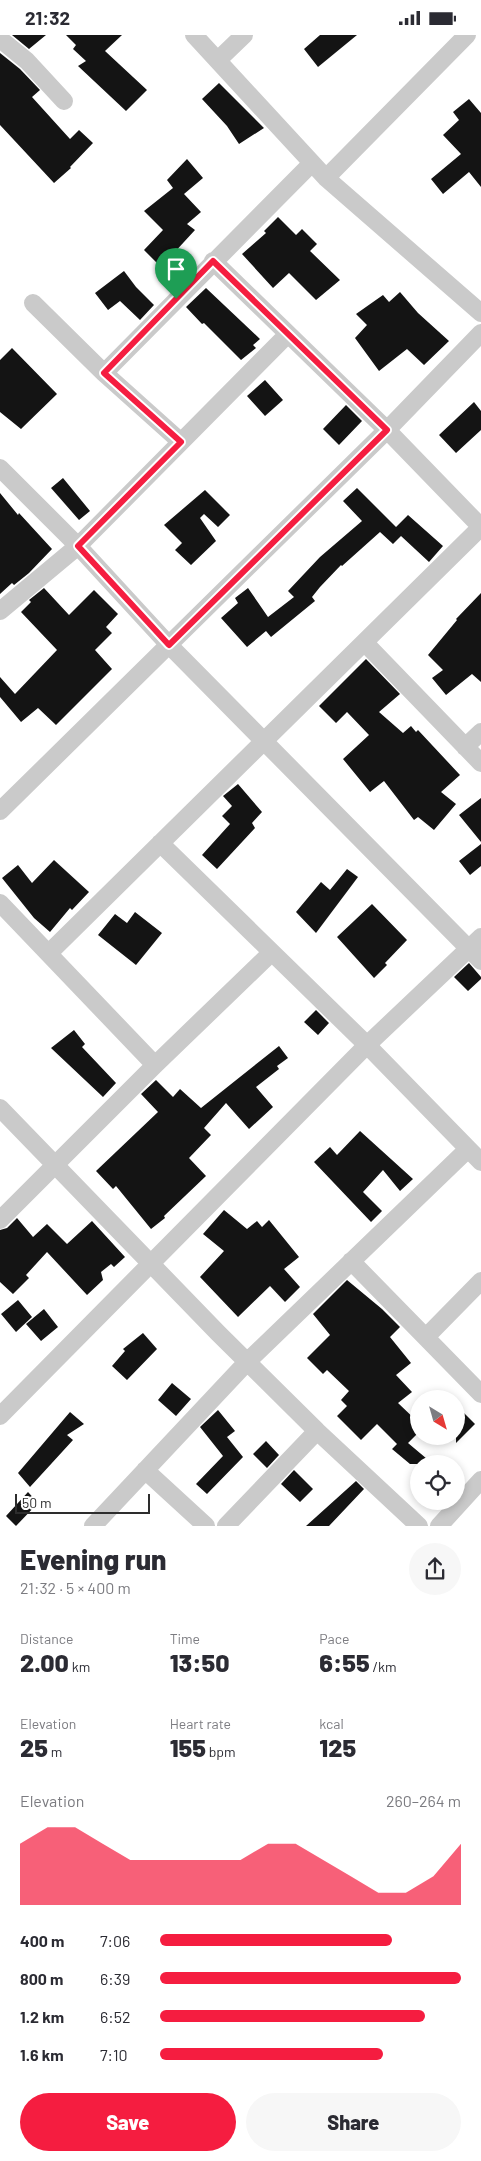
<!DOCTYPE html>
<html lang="en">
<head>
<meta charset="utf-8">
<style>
	body { margin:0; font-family:Barlow,sans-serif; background:#f7f7f7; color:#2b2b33; height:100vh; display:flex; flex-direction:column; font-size:19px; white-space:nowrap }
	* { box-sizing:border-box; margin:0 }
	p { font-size:16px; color:#7c7c81 }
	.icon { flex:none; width:28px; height:28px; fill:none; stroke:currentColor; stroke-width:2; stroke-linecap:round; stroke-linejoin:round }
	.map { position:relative; height:1491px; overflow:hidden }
	.panel { display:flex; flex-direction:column; background:#fff; flex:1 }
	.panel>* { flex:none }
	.needle { width:32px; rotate:143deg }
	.buttons { position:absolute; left:410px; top:1355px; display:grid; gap:10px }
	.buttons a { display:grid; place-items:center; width:55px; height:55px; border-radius:50%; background:#fff; box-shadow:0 2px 8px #0003; font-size:25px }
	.scale { position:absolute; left:15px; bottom:12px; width:135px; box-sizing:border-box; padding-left:5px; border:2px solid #2d2d2d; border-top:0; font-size:14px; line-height:18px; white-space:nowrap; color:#2d2d2d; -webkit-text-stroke:4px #fff; paint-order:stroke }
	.pin { position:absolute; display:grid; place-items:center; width:42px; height:42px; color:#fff; margin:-51px -21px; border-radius:50% 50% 50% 0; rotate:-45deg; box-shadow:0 0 5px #0007 }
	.pin .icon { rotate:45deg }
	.round { display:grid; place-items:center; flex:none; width:52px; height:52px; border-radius:26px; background:#f7f7f7 }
	.summary { display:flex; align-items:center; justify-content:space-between; height:85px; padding:0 20px }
	h1 { font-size:28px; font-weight:800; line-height:38px }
	.figures { display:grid; grid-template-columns:repeat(3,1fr); gap:8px; height:85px; padding:5px 20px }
	.figures div { display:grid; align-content:center }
	.figures b { font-size:25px; font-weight:800 }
	.figures small { font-size:14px; font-weight:400 }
	.figures p { font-size:14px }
	.chart { height:140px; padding:10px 20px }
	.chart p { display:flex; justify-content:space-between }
	.chart svg { width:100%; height:90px; margin-top:5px; fill:#f51d40; opacity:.7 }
	.button { display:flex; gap:10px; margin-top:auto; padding:10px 20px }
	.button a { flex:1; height:58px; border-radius:30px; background:#f51d40; color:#fff; font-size:20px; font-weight:800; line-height:58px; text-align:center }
	.button a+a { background:#f7f7f7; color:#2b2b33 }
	ul { padding:0 20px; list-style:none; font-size:16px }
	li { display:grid; grid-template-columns:80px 60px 1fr; align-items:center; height:38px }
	li i { height:12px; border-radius:6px; background:#f51d40 }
	.status { display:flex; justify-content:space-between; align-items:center; height:35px; padding:0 25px; background:#fff; direction:ltr }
	.status svg { height:14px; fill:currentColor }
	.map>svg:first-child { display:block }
	.building { fill:#141414 }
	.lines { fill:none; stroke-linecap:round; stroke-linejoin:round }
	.street { stroke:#cacaca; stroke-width:18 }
	.route-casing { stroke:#fff; stroke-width:10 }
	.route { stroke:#f51d40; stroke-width:6 }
</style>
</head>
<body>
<div class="status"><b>21:32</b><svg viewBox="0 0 49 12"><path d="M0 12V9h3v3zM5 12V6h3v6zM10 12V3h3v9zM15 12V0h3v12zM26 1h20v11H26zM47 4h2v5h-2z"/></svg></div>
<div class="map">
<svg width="481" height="1491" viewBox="0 0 481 1491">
	<rect width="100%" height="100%" fill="#fff"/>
	<path class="building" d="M12,0H46L29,14Z
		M66,0H122L105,16L147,55L126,76L78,31L86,26L73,14L76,10Z
		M320,0H357L318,32L304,14Z
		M0,18L20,34L40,55L32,62L70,104L79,95L93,108L70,132L71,133L54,148L0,90Z
		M219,48L264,93L239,109L227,91L202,64Z
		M469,64L481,78V152L469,137L443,159L431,144L461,119L443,100L459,85L453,77Z
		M187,124L203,143L184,159L201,177L187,189L195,195L161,232L144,215L163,195L144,176L173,153L167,145Z
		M278,182L296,200L302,194L317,209L310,216L340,245L316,265L289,238L273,253L242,219L266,198L264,196Z
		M124,236L136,252L154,270L140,285L120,266L108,275L95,258Z
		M206,253L260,304L253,310L256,313L241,325L204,288L202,289L186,272Z
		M400,257L418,278L449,306L424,330L407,314L379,336L355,303L367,290L356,279L383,260L389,267Z
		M12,313L57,359L21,394L0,377V325Z
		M265,345L283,365L265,381L247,361Z
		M474,367L481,376V395L456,418L439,400Z
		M346,370L362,386L339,410L323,394Z
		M63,443L90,476L79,485L51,453Z
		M357,453L396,492L408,480L443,511L429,527L401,501L393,509L380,497L342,531L341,530L320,552L312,562L315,566L271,602L266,596L247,612L221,583L238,568L235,563L248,553L268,582L294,562L288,556L320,522L362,486L343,466Z
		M205,455L230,480L218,492L204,479L200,483L216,506L191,530L175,515L182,508L164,490Z
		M0,458L18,480L19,478L52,514L29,538L14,550L12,548L0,559Z
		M44,553L69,580L94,555L118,579L106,592L112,598L95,615L112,634L56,690L38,673L21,687L0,662V642L15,659L57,615L21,577L31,567L29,565Z
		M481,558V647L472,639L446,660L432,643L443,635L428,620L457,585L456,584Z
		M366,624L400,659L379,677L403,698L411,691L416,697L418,695L460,740L441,757L456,769L434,795L418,782L414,785L384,746L370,757L343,724L369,700L347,677L336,688L319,671Z
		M238,749L262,777L252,788L255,793L217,834L202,820L230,789L222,781L232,771L223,761Z
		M481,763V807L459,780Z
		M481,809V831L470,840L459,826Z
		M54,825L89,857L72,875L70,873L50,897L34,883L2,843L18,830L32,848Z
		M347,834L358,842L316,898L296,877L321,847L330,855Z
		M372,869L407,905L385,928L387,930L374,943L337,902Z
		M135,877L162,898L136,930L98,900L115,879L127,888Z
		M469,928L481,942V944L468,956L454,942Z
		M316,975L329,988L318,1000L304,987Z
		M74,995L85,1009L82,1012L116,1048L103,1062L51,1013Z
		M279,1011L288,1023L277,1031L279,1034L256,1052L273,1072L249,1094L226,1068L204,1093L211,1100L189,1123L206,1141L164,1181L165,1183L151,1194L116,1151L113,1154L96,1136L158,1077L141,1059L156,1045L173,1062L180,1054L201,1073Z
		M360,1096L413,1144L400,1156L383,1135L363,1157L382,1176L371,1187L314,1127L330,1112L337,1120Z
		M224,1175L247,1194L257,1186L262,1192L269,1185L299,1222L284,1234L300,1252L285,1267L270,1251L238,1282L200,1242L224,1216L203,1199Z
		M17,1183L33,1202L47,1189L67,1209L92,1186L125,1222L114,1232L111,1229L101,1237L103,1245L87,1260L47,1217L26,1240L29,1243L13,1259L0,1247V1195L7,1193Z
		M347,1245L382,1274L400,1292L390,1302L411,1328L396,1340L412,1357L398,1368L419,1388V1397L408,1408L433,1429H410L392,1414L397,1409L377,1389L361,1405L337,1381L347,1371L341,1365L349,1356L327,1335L323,1339L307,1323L330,1300L313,1279Z
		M18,1265L32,1282L16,1297L1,1279Z
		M44,1274L58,1292L41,1306L26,1289Z
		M143,1298L157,1314L127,1345L112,1331L125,1316L123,1314Z
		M172,1348L191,1364L176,1381L158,1365Z
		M456,1370L475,1389L456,1408Z
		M218,1375L235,1396L227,1402L243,1422L207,1459L196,1449L223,1421L200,1392Z
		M70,1377L84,1389L67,1400L73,1405L30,1452L18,1438Z
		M266,1406L279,1420L267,1433L253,1419Z
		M294,1435L313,1454L300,1467L281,1449Z
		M356,1446L364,1454L329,1491H306Z
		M28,1457L38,1468L16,1491L6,1481Z"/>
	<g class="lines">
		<path class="street" d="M194,0L326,143L481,278
			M0,4L27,26L64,66
			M218,25L244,0
			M326,143L467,0
			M213,226L387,395L481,492
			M33,268L104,338L181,407
			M104,338L312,128
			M0,433L78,511L169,610L481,926
			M0,576L78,511L288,299
			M365,608L481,728
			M465,712L481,697
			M0,776L387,395L481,298
			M160,808L367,1010L481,1127
			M0,868L155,1030
			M49,918L481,492
			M0,1073L218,1298L317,1396L419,1491
			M0,1185L155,1030L271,918
			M351,1226L481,1359
			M426,1302L481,1246
			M0,1381L367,1010L481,902
			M145,1435L206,1491
			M93,1491L248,1326L468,1114
			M226,1491L317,1396
			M439,1491L481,1445"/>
	</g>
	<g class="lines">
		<g class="route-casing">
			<path id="route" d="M213,226L387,395L169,610L78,511L181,407L104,338Z"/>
		</g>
		<use href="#route" class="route"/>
	</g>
</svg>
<div class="buttons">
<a><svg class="needle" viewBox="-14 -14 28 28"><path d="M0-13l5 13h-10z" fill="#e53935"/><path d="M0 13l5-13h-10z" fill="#7c7c81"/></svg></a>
<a><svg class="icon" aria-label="locate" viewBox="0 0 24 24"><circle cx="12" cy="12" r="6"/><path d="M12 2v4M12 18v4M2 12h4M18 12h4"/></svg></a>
</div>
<div class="scale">50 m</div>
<div class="pin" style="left:176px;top:264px;background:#1e9e55"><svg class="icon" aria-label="arrive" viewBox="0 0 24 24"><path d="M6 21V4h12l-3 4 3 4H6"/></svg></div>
</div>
<section class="panel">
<div class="summary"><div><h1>Evening run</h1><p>21:32 · 5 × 400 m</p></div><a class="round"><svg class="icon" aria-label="share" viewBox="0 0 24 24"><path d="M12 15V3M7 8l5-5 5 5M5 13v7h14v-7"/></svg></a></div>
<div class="figures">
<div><p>Distance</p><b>2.00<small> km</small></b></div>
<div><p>Time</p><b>13:50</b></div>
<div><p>Pace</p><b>6:55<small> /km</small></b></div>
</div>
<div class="figures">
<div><p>Elevation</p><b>25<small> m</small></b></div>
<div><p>Heart rate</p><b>155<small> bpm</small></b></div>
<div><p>kcal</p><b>125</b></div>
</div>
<div class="chart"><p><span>Elevation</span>260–264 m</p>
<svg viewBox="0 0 160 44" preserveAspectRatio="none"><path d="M0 44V14L10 6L20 6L30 14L40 22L50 22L60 22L70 22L80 22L90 14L100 14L110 22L120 30L130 38L140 38L150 30L160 14V44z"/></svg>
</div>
<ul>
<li><b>400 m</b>7:06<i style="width:77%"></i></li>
<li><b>800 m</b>6:39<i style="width:100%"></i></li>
<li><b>1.2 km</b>6:52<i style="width:88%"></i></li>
<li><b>1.6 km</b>7:10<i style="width:74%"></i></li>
</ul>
<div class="button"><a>Save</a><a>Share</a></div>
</section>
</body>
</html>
